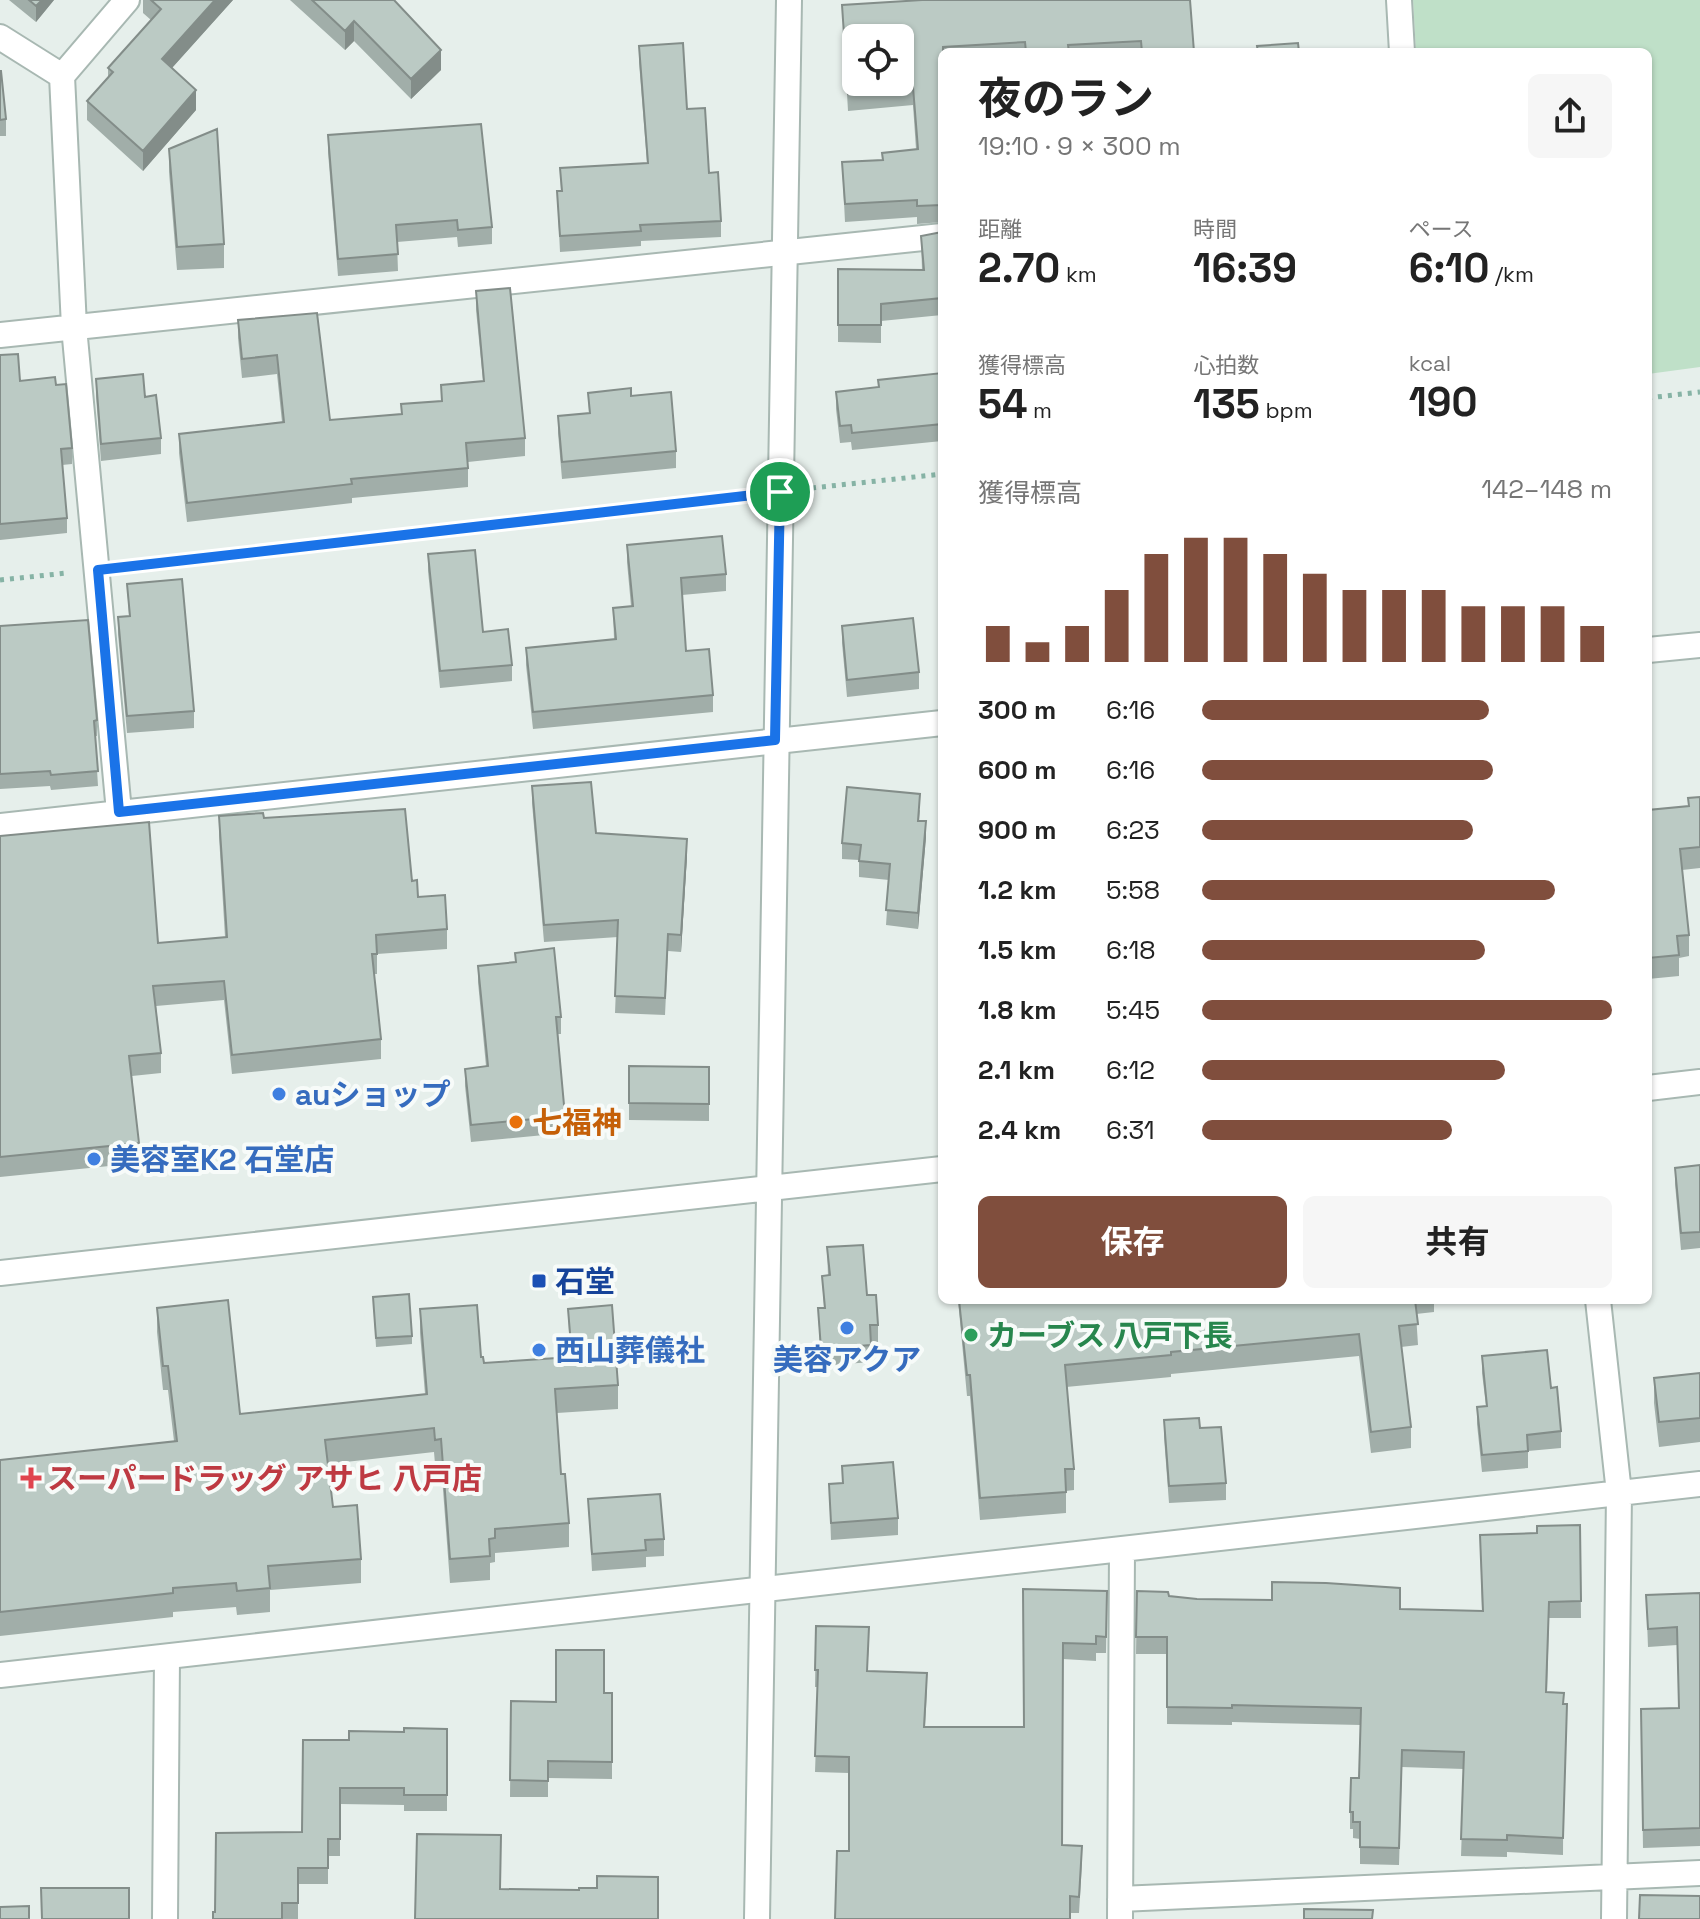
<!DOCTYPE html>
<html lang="ja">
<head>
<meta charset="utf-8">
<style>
	body { margin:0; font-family:"Space Grotesk","Noto Sans JP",sans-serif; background:#f6f6f6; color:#222; height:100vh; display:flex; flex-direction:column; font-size:30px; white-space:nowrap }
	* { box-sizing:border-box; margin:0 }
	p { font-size:26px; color:#767676 }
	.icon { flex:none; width:44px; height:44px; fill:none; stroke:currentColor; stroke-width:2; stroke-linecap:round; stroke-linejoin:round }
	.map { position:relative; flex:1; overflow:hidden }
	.sheet { position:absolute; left:938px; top:48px; width:714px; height:1256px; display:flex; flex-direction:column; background:#fff; border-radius:12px; box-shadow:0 2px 6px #0004 }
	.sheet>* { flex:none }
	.controls { position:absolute; left:842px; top:24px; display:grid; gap:16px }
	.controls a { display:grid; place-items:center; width:72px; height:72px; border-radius:12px; background:#fff; box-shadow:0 2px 6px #0004; font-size:40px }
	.pin { position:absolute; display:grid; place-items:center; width:68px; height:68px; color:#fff; margin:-34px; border:4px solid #fff; border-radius:50%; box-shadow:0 2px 8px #0007 }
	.round { display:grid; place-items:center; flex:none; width:84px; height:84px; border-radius:12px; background:#f6f6f6 }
	.overview { display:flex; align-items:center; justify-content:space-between; height:136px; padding:0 40px }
	h1 { font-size:44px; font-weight:700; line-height:60px }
	.metrics { display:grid; grid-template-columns:repeat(3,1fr); gap:12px; height:136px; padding:8px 40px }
	.metrics div { display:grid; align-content:center }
	.metrics b { font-size:40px; font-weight:700 }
	.metrics small { font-size:22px; font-weight:400 }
	.metrics p { font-size:22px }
	.chart { height:224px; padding:16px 40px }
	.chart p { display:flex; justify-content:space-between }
	.chart svg { width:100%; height:144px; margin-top:8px; stroke:#804e3d; stroke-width:6 }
	.action { display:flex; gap:16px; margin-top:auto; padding:16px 40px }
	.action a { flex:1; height:92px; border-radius:12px; background:#804e3d; color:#fff; font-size:32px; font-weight:700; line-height:92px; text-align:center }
	.action a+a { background:#f6f6f6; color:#222 }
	ul { padding:0 40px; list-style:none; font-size:26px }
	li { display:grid; grid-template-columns:128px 96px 1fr; align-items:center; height:60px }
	li i { height:20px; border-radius:10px; background:#804e3d }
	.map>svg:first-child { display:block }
	.green { fill:#bfe0c8 }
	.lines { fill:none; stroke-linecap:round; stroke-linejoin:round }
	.minor-casing { stroke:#a8b8b2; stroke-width:28 }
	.tertiary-casing { stroke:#a8b8b2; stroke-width:28 }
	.path { stroke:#86b3a5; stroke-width:5; stroke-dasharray:4 6; stroke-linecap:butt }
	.minor { stroke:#fff; stroke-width:24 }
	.tertiary { stroke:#fff; stroke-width:24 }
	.wall { fill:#a1aea9 }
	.shaded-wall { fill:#838d89 }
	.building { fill:#bbcac4; stroke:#838d89; stroke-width:2; fill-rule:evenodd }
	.route-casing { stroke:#fff; stroke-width:16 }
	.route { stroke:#1a73e8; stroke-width:10 }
	.shop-dot { fill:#3f7fe0; stroke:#f7fbf9; stroke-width:3 }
	.food-dot { fill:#e8710a; stroke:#f7fbf9; stroke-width:3 }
	.transit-dot { fill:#1a4fb4; stroke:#f7fbf9; stroke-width:3 }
	.leisure-dot { fill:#2e9e5b; stroke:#f7fbf9; stroke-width:3 }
	.health-dot { fill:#e0444e; stroke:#f7fbf9; stroke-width:3 }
	.labels { text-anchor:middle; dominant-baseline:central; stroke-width:8; stroke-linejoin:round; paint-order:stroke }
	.shop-label { font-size:30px; font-weight:bold; fill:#366cbe; stroke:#f7fbf9; text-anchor:start }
	.food-label { font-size:30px; font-weight:bold; fill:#c56008; stroke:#f7fbf9; text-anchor:start }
	.transit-label { font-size:30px; font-weight:bold; fill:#164399; stroke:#f7fbf9; text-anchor:start }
	.leisure-label { font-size:30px; font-weight:bold; fill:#27864d; stroke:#f7fbf9; text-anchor:start }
	.health-label { font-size:30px; font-weight:bold; fill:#be3a42; stroke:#f7fbf9; text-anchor:start }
</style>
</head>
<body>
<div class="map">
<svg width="1700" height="1919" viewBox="0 0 1700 1919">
	<rect width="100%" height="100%" fill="#e6efeb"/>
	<path class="green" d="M1413,0H1700V367L1648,374V52H1416Z"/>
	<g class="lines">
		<g class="minor-casing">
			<path id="minor" d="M1399,0L1402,52
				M0,37L62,76
				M0,335L942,236
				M1648,650L1700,645
				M119,812L74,327L62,76L127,0
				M0,826L942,723
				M1598,1300L1619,1493L1614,1919
				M0,1675L1700,1484
				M1120,1899L1700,1873
				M165,1919L167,1657
				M1120,1919L1122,1549"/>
		</g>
		<g class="tertiary-casing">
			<path id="tertiary" d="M1648,1088L1700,1082
				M0,1273L942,1169
				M757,1919L789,0"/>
		</g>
		<path class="path" d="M1648,398L1700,392
			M812,488L942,474
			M128,567L750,496
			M0,580L67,573"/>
		<use href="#minor" class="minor"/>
		<use href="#tertiary" class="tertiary"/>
	</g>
	<path class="wall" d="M9,0H54L36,22Z
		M143,0H233L172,68L196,110L143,171L87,120V101L108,77V68L151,20L143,13Z
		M290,0H394L441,70L411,99L354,41L345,50Z
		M1190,0L1194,52H942V222L917,224V217L845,222L842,162L882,160V153L916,149L913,105L848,111L842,5Z
		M639,46L687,109L709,173L721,221V237L641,241V246L560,252L557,191H561L560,168L647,163L639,62Z
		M0,71L6,119V136H0Z
		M328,135L492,227V244L458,247L457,237L397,242L398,271L338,276L328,152Z
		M169,149L224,244V268L177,270L169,172Z
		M942,232V315L881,321V343L838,342V269L922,270L921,236Z
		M476,291L525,438V456L468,462V487L352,498V503L187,522L179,453V434L282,422L277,374L242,378L238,338V320L317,313L330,420L401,414V404L441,401V385L483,381L476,310Z
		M0,355L20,381L56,385L72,448V464L62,465L67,518V533L0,540Z
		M942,373V441L852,450L851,442L840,443L836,409V392L878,387V380Z
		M96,379L145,397L161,438V454L101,461L96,396Z
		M588,393L631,396L676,451V468L562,479L558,433V416L589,413Z
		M627,545L726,574V591L682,595L686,651L713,695V712L533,729L526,665V648L614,639L613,608L631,606L627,562Z
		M428,554L483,632L512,665V681L440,688L428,571Z
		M127,584L194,711V728L127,733L118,634V617L129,616Z
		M0,625L97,720V736H95L98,786L51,790L50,786L0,789Z
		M842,626L919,672V689L847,697L842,643Z
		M532,786L596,833L687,856L681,952L668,951L665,1015L615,1013L618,937L544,942L532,803Z
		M1700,797V868L1682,870L1689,935V956L1679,958V976L1648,979V810L1688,806V798Z
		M920,810L919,821L926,837L918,929L886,925L889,880L859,877V860L842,859V843Z
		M219,816L264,818L412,881L418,897L447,929V949L377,954V974H374L381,1039V1059L232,1074L224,1000L156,1006L161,1053V1073L132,1076L139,1143V1163L0,1177V836L158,943L225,937L219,836Z
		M478,966L561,1017V1034H558L565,1116V1133L471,1142L465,1086V1069L486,1066L478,982Z
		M629,1066L709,1067V1121L629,1120Z
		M1700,1165V1248L1681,1250L1675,1184V1168Z
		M827,1247L867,1295L878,1325V1342H871V1362L821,1366L818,1308H824L822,1276H828Z
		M373,1297L412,1336V1344L376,1347Z
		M958,1300H1046V1302L1065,1300H1434V1312L1416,1314L1418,1345L1401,1347L1411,1427V1448L1371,1453L1359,1356L1171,1374V1377L1066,1387L1074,1469V1490L1066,1491V1513L980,1520L970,1396H967Z
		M157,1308L240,1414L425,1394L420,1333V1309L481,1357L484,1363L570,1357L568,1309L618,1385V1409L557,1413L561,1474L569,1523V1547L495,1553V1562L490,1563V1580L450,1583L441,1463L435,1464L434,1452L328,1464L333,1507L361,1559V1583L270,1590V1612L237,1615L236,1607L173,1612V1617L0,1636V1460L174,1441L168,1390H163L157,1332Z
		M1482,1356L1551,1388L1561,1431V1448L1528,1451V1468L1482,1472L1477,1424V1407L1486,1406L1482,1373Z
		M1700,1373V1442L1659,1447L1654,1403V1378Z
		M1164,1420L1200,1428L1226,1483V1500L1169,1503L1164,1437Z
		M842,1466L898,1518V1535L831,1540L829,1484L842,1483Z
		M588,1499L664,1539V1556L646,1557V1567L592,1571Z
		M1580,1525L1581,1618H1549L1547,1692L1564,1693L1563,1855L1507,1852V1857L1461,1856L1464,1769L1402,1767L1399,1865L1360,1864V1839L1353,1838V1829H1350V1812L1359,1778L1361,1725L1232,1722V1725L1167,1724V1654H1136L1137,1591L1169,1596L1197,1599L1400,1609L1482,1611L1480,1535L1537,1533Z
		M1023,1589L1107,1591L1106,1653H1096V1661L1063,1659L1062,1845L1082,1863L1079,1913H1070V1919H835L849,1851V1773L815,1772L818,1687H815L816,1626L869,1644L867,1671L927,1690L925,1727H1024Z
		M1700,1593V1846L1643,1848L1641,1709L1679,1708L1677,1645L1648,1647L1646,1595Z
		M604,1693H612V1779L548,1778V1797H510L511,1701L556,1702Z
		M447,1729V1811H404V1805L340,1804V1856H328V1884H298V1919H213L215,1912L302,1832L349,1740L404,1732Z"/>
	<path class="shaded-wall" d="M42,0H54L36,22V6Z
		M215,0H233L162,79V59Z
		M354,21V41L345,50V31Z
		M441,50V70L411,99V79Z
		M196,90V110L143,171V151Z
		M926,821V837L918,929V913Z
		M687,839V856L681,952V935Z"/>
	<path class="building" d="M29,0H42L36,6Z
		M151,0H215L162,59L196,90L143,151L87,101L113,72L108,68L161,9Z
		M312,0H394L441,50L411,79L354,21L345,31Z
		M922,0H1190L1194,52H1142L1141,41L1068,45L1069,52H1026L1025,42L943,47L942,205L917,206V200L845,204L842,162L883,160L882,153L918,149L913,87L848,94L842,5ZM856,38H900V82H856Z
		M683,43L687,109L705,108L709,173L718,172L721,221L640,225L641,231L560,236L557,191H562L560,168L648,163L639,46Z
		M1298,43L1299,52H1258L1257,46Z
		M0,71H1L6,119L0,120Z
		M481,124L492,227L458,230L457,220L396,225L398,254L338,259L328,135Z
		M217,129L224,244L177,247L169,149Z
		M942,232V298L881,304V325H838V269L924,270L921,236Z
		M510,288L525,438L466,443L468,468L351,479L352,484L187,503L179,434L284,422L277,355L242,359L238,320L317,313L330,420L402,414L401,404L442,401L441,385L484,381L476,291Z
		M18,354L20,381L55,377L56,385L66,384L72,448L61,449L67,518L0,524V355Z
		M942,373V424L852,433L851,425L840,426L836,392L879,387L878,380Z
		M143,374L145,397L156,395L161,438L101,444L96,379Z
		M631,388V396L671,392L676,451L562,462L558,416L590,413L588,393Z
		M722,536L726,574L681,578L686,651L709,649L713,695L533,712L526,648L616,639L613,608L633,606L627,545Z
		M475,550L483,632L508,629L512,665L440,671L428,554Z
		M182,579L194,711L127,716L118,617L130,616L127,584Z
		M913,618L919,672L847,680L842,626Z
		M88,620L97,720L94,721L98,771L51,775L50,771L0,774V625V626Z
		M591,782L596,833L687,839L681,935L668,934L665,998L615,996L618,920L544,925L532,786Z
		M847,787L920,794L918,821H926L918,913L886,910L890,864L859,861L861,845L842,843Z
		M1700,797V847L1680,849L1689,935L1677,936L1679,955L1648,958V810L1689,806L1688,798Z
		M405,809L412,881L417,880L418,897L445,895L447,929L376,935L377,954H372L381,1039L232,1055L224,981L153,986L161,1053L129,1056L139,1143L0,1157V836L149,822L158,943L227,937L219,816L263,813L264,818Z
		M554,948L561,1017H556L565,1116L471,1125L465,1069L488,1066L478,966L516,962L515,953Z
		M629,1066L709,1067V1104L629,1103Z
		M1700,1165V1232L1681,1233L1675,1168Z
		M863,1245L867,1295H876L878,1325H870L871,1345L821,1349L818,1308H825L822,1276L830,1275L827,1247Z
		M409,1294L412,1336L376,1338L373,1297Z
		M228,1300L240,1414L427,1394L420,1309L477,1305L481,1357H483L484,1363L572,1357L568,1309L612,1305L618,1385L555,1389L561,1474H565L569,1523L495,1529V1538L489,1539L490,1556L450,1559L441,1439L435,1440L434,1428L325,1440L333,1507L357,1505L361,1559L268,1566L270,1588L237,1591L236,1583L173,1588V1593L0,1612V1460L177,1441L168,1366H163L157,1308Z
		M959,1300H1046V1302L1065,1300H1415L1418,1324L1399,1326L1411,1427L1371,1432L1359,1334L1171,1352V1355L1065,1365L1074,1469H1065L1066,1492L980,1498L970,1375H967Z
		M1547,1350L1551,1388L1557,1387L1561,1431L1527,1435L1528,1451L1482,1455L1477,1407L1487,1406L1482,1356Z
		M1700,1373V1418L1659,1422L1654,1378Z
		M1199,1418L1200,1428L1221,1427L1226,1483L1169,1486L1164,1420Z
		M893,1462L898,1518L831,1523L829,1484L843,1483L842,1466Z
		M660,1494L664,1539L645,1540L646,1550L592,1554L588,1499Z
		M1580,1525L1581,1601L1549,1602L1546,1692L1564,1693L1563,1704H1567L1563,1838L1507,1835V1840L1461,1839L1464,1752L1402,1750L1399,1848L1360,1847V1822H1353V1812H1350L1351,1778H1359L1361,1708L1232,1705V1708L1167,1707V1637H1136L1137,1591L1168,1592L1169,1596L1197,1599L1272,1600V1582L1326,1583L1400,1588V1609L1483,1611L1480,1535L1537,1533V1526Z
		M1023,1589L1107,1591L1106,1637L1096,1636V1644L1063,1643L1062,1845L1082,1846L1079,1897L1070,1896V1919H835L837,1851H849V1757L815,1756L818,1670H815L816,1626L869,1627L867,1671L927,1673L924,1727H1024Z
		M1700,1593V1828L1643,1830L1641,1709L1679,1708L1677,1627L1648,1629L1646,1595Z
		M556,1650H604V1693H612V1762L548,1761V1781L510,1780L511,1701L556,1702Z
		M404,1728L447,1729V1795H404V1788H340V1839H328V1868H298V1903H282V1919H213V1912H215L216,1833L302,1832L303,1740H349V1731L404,1732Z
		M417,1834L501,1835L500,1889L579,1890V1888H597V1876L658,1877V1919H415Z
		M41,1888H129V1919H42Z
		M1640,1895L1700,1896V1919H1639Z
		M29,1906V1919H0V1907Z
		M1304,1909L1373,1910L1372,1919H1304Z"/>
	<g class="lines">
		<g class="route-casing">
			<path id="route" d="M780,492L775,740L119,812L98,570Z"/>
		</g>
		<use href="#route" class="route"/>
	</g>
	<g class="shop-dot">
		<circle cx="279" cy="1094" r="8"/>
		<circle cx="94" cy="1159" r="8"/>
		<circle cx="847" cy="1328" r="8"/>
		<circle cx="539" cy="1350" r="8"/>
	</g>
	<circle class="food-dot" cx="516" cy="1122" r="8"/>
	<rect class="transit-dot" x="531" y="1273" width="16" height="16" rx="4"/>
	<circle class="leisure-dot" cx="971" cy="1335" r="8"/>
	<path class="health-dot" d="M27 1466h8v8h8v8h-8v8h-8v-8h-8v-8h8z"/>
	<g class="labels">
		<g class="shop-label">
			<text x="295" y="1094">auショップ</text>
			<text x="110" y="1159">美容室K2 石堂店</text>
			<text x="555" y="1350">西山葬儀社</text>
			<text x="847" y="1359" text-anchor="middle">美容アクア</text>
		</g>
		<g class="food-label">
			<text x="532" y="1122">七福神</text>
		</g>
		<g class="transit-label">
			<text x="555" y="1281">石堂</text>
		</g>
		<g class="leisure-label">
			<text x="987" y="1335">カーブス 八戸下長</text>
		</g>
		<g class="health-label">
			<text x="47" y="1478">スーパードラッグ アサヒ 八戸店</text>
		</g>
	</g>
</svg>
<div class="controls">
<a><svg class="icon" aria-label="locate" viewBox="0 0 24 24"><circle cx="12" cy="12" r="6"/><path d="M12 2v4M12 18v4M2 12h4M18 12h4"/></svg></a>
</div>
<div class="pin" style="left:780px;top:492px;background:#1e9e55"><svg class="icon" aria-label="arrive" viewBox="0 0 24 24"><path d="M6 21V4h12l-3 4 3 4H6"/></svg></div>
<section class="sheet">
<div class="overview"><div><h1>夜のラン</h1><p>19:10 · 9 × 300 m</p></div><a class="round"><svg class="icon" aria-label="share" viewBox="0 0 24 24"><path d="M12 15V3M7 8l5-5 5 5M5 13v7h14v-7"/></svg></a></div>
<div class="metrics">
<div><p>距離</p><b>2.70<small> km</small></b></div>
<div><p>時間</p><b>16:39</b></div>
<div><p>ペース</p><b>6:10<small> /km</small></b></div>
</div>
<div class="metrics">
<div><p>獲得標高</p><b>54<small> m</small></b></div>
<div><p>心拍数</p><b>135<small> bpm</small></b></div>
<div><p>kcal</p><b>190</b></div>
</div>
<div class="chart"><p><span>獲得標高</span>142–148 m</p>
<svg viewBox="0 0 160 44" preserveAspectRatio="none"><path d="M5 44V33M15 44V38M25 44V33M35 44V22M45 44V11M55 44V6M65 44V6M75 44V11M85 44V17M95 44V22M105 44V22M115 44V22M125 44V27M135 44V27M145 44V27M155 44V33"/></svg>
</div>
<ul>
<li><b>300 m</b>6:16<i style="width:70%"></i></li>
<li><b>600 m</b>6:16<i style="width:71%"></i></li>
<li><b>900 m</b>6:23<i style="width:66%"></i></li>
<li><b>1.2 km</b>5:58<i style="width:86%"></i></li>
<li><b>1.5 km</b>6:18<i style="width:69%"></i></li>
<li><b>1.8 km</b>5:45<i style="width:100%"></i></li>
<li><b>2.1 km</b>6:12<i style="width:74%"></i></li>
<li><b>2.4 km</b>6:31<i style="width:61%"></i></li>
</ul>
<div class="action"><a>保存</a><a>共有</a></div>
</section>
</div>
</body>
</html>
